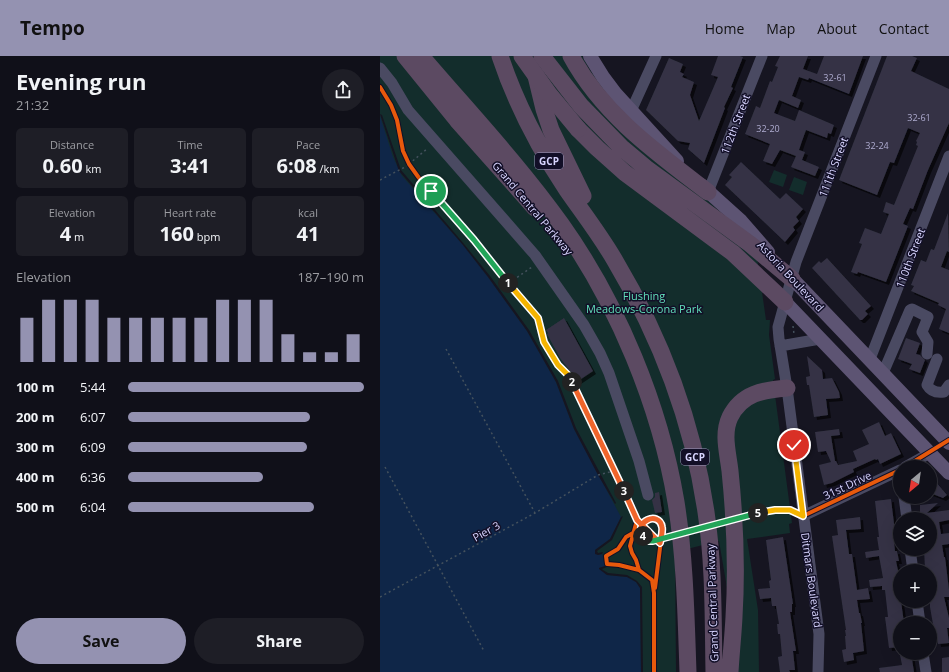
<!DOCTYPE html>
<html lang="en">
<head>
<meta charset="utf-8">
<style>
	body { margin:0; font-family:"Open Sans",sans-serif; background:#1e1e26; color:#f1f3f6; height:100vh; display:flex; flex-direction:column; font-size:15px; white-space:nowrap }
	* { box-sizing:border-box; margin:0 }
	p { font-size:13px; color:#9c9da2 }
	.icon { flex:none; width:22px; height:22px; fill:none; stroke:currentColor; stroke-width:2; stroke-linecap:round; stroke-linejoin:round }
	.map { position:relative; flex:1; overflow:hidden }
	.side { display:flex; flex-direction:column; background:#101019; width:380px }
	.side>* { flex:none }
	.needle { width:26px; rotate:209deg }
	.buttons { position:absolute; left:513px; top:404px; display:grid; gap:8px }
	.buttons a { display:grid; place-items:center; width:44px; height:44px; border-radius:50%; background:#101019; box-shadow:0 4px 16px #0002,0 0 0 1px #303038; font-size:20px }
	.pin { position:absolute; display:grid; place-items:center; width:34px; height:34px; color:#fff; margin:-17px; border:2px solid #fff; border-radius:50%; box-shadow:0 1px 4px #0007 }
	.km { position:absolute; width:20px; height:20px; margin:-10px; border-radius:50%; background:#222; color:#fff; font-size:11px; line-height:20px; text-align:center }
	.round { display:grid; place-items:center; flex:none; width:42px; height:42px; border-radius:21px; background:#1e1e26 }
	.headline { display:flex; align-items:center; justify-content:space-between; height:68px; padding:0 16px }
	h1 { font-size:22px; font-weight:700; line-height:30px }
	.figures { display:grid; grid-template-columns:repeat(3,1fr); gap:6px; height:68px; padding:4px 16px }
	.figures div { display:grid; align-content:center; border-radius:6px; background:#1e1e26; text-align:center }
	.figures b { font-size:20px; font-weight:700 }
	.figures small { font-size:11px; font-weight:400 }
	.figures p { font-size:11px }
	.chart { height:112px; padding:8px 16px }
	.chart p { display:flex; justify-content:space-between }
	.chart svg { width:100%; height:72px; margin-top:4px; stroke:#9492b1; stroke-width:6 }
	.cta { display:flex; gap:8px; margin-top:auto; padding:8px 16px }
	.cta a { flex:1; height:46px; border-radius:24px; background:#9492b1; color:#111; font-size:16px; font-weight:700; line-height:46px; text-align:center }
	.cta a+a { background:#1e1e26; color:#f1f3f6 }
	ul { padding:0 16px; list-style:none; font-size:13px }
	li { display:grid; grid-template-columns:64px 48px 1fr; align-items:center; height:30px }
	li i { height:10px; border-radius:5px; background:#9492b1 }
	header { display:flex; align-items:center; gap:24px; box-sizing:border-box; height:56px; padding:0 20px; background:#9492b1; color:#111 }
	header strong { font-size:19px }
	nav { display:flex; gap:22px; margin-inline-start:auto; font-size:14px }
	main { display:flex; flex:1; min-height:0 }
	.map>svg:first-child { display:block }
	.green { fill:#132d2c }
	.water { fill:#0f2648 }
	.pier { fill:#161521 }
	.building { fill:#343344; filter:url(#shadow) }
	.lines { fill:none; stroke-linecap:round; stroke-linejoin:round }
	.path { stroke:#44515d; stroke-width:1.5; stroke-dasharray:2 3; stroke-linecap:butt }
	.minor { stroke:#4a4a62; stroke-width:11 }
	.major { stroke:#5d5473; stroke-width:14 }
	.highway { stroke:#5c4a62; stroke-width:17 }
	.highway-bridge { stroke:#5c4a62; stroke-width:17 }
	.cycleway-casing { stroke:#120f27; stroke-width:6 }
	.cycleway { stroke:#e8590c; stroke-width:4 }
	.split-1-casing { stroke:#fff; stroke-width:8 }
	.split-2-casing { stroke:#fff; stroke-width:8 }
	.split-3-casing { stroke:#fff; stroke-width:8 }
	.split-4-casing { stroke:#fff; stroke-width:8 }
	.split-5-casing { stroke:#fff; stroke-width:8 }
	.split-6-casing { stroke:#fff; stroke-width:8 }
	.split-1 { stroke:#22a559; stroke-width:5 }
	.split-2 { stroke:#f5b400; stroke-width:5 }
	.split-3 { stroke:#f0652b; stroke-width:5 }
	.split-4 { stroke:#f0652b; stroke-width:5 }
	.split-5 { stroke:#22a559; stroke-width:5 }
	.split-6 { stroke:#f5b400; stroke-width:5 }
	.labels { text-anchor:middle; dominant-baseline:central; stroke-width:3; stroke-linejoin:round; paint-order:stroke }
	.number-label { font-size:9px; fill:#afacd0 }
	.shield { fill:#120f27; stroke:#9d9abe; stroke-width:1 }
	.shield-label { font-size:10px; font-weight:bold; fill:#d8d5ff }
	.street-label { font-size:11px; fill:#d8d5ff; stroke:#120f27 }
	.park-label { font-size:11px; fill:#61dfba; stroke:#120f27 }
</style>
</head>
<body>
<header>
<strong>Tempo</strong>
<nav><a>Home</a><a>Map</a><a>About</a><a>Contact</a></nav>
</header>
<main>
<section class="side">
<div class="headline"><div><h1>Evening run</h1><p>21:32</p></div><a class="round"><svg class="icon" aria-label="share" viewBox="0 0 24 24"><path d="M12 15V3M7 8l5-5 5 5M5 13v7h14v-7"/></svg></a></div>
<div class="figures">
<div><p>Distance</p><b>0.60<small> km</small></b></div>
<div><p>Time</p><b>3:41</b></div>
<div><p>Pace</p><b>6:08<small> /km</small></b></div>
</div>
<div class="figures">
<div><p>Elevation</p><b>4<small> m</small></b></div>
<div><p>Heart rate</p><b>160<small> bpm</small></b></div>
<div><p>kcal</p><b>41</b></div>
</div>
<div class="chart"><p><span>Elevation</span>187–190 m</p>
<svg viewBox="0 0 160 44" preserveAspectRatio="none"><path d="M5 44V17M15 44V6M25 44V6M35 44V6M45 44V17M55 44V17M65 44V17M75 44V17M85 44V17M95 44V6M105 44V6M115 44V6M125 44V27M135 44V38M145 44V38M155 44V27"/></svg>
</div>
<ul>
<li><b>100 m</b>5:44<i style="width:100%"></i></li>
<li><b>200 m</b>6:07<i style="width:77%"></i></li>
<li><b>300 m</b>6:09<i style="width:76%"></i></li>
<li><b>400 m</b>6:36<i style="width:57%"></i></li>
<li><b>500 m</b>6:04<i style="width:79%"></i></li>
</ul>
<div class="cta"><a>Save</a><a>Share</a></div>
</section>
<div class="map">
<svg width="569" height="616" viewBox="0 0 569 616">
	<defs>
		<filter id="shadow"><feDropShadow dx="3" dy="3" stdDeviation="0" flood-color="#0009"/></filter>
	</defs>
	<rect width="100%" height="100%" fill="#161521"/>
	<path class="green" d="M0,0H202L210,14L222,30L292,113L375,187L386,264H390L389,279L395,323L393,324L412,467L409,468L410,477L367,483L378,554L379,616H356L347,532L339,485L295,496L296,616H198L0,111Z
		M394,114L407,119L403,131L389,126Z
		M414,121L427,126L423,139L409,134Z"/>
	<path class="water" d="M0,60L13,101L22,120L83,189L108,221L147,275L176,326L194,373L241,461L230,483L215,494L218,499L222,498L225,510L219,512L227,519L247,521L256,526L260,532L261,616H0Z"/>
	<path class="pier" d="M0,58L2,59L21,114L84,188L110,220L149,274L178,325L196,372L236,447L235,448L218,419L194,373L176,326L147,275L108,221L83,189L19,115Z
		M243,460L232,484L217,495L218,497L223,496L222,498L218,499L215,498V494L230,483L241,461Z
		M225,510L227,511L222,513L223,514L228,517L247,519L257,525L262,531L263,616H261L260,532L256,526L247,521L227,519L219,513V512Z"/>
	<path class="building" d="M338,0H360L363,1L351,31L353,32L344,51L345,52L324,107L308,93L310,87L298,85L266,54L289,2L303,8L300,16L304,18L302,21L314,26L310,39L319,65L338,21L331,19Z
		M400,0H428L423,13L437,18L444,0H483L469,38L429,22L428,24L419,21L412,40L421,44L418,52L399,44L394,57L415,65L419,54L454,69L451,78L448,77L447,82L426,74L422,85L419,94L425,96L422,104L439,111L435,120L411,111L416,100L400,94L392,108L383,105L390,88L365,78L376,50L380,52L390,25L392,26L398,11L395,10Z
		M507,0H532L537,2L531,15L569,33V67L548,114L533,153L530,152L523,168L528,170L506,226L478,216L477,218L471,216L482,188L479,187L485,172L501,178L509,158L503,156L506,146L514,149L538,90L536,89L537,86L536,85L540,77L528,72L514,107L510,106L497,139L459,124Z
		M361,106L400,143L406,137L423,153L416,161L419,165L413,171L415,174L405,186L345,129L352,121L349,119Z
		M568,157L569,196L567,195L561,211L569,214V277L559,273L566,253L558,249L559,247L531,235L534,230L531,229L541,204L546,206L551,193L554,194Z
		M447,202L491,250L485,255L488,258L482,264H480L432,212L439,205L441,207Z
		M184,262L213,315L198,325L180,302L167,278L168,277L166,274Z
		M526,282L540,287L536,298L540,299L545,304L540,317L529,313L532,308L518,303Z
		M427,300L442,314L443,323L452,322L459,336L460,342L446,343L448,359L434,361L429,329H427L426,321L430,320Z
		M499,366L505,380L511,377L521,398L500,408L498,403L496,404L495,403L473,413L474,416L452,427L444,429L439,409L451,406L446,395L438,396L435,376L459,373L460,379L451,380L455,405H456L458,409L477,405L473,395L489,388L482,374Z
		M550,419L567,439L563,442L550,437Z
		M279,436L282,456L275,457L272,444L275,441V437Z
		M511,443L515,476H513L515,495H517L519,505H516L520,524V545H521L524,567H520V591L509,592L505,561H508L505,534H502V530L490,531L489,524L503,522L499,500L486,502L485,496L499,494L497,481H499L495,445Z
		M558,447L547,457L569,454V464L559,466L561,478L569,477V488L562,489L564,501H565L569,534V541H564L569,562V572H567L569,587L558,588L556,574H554L550,551V513H545L544,493H550V463H534V459L540,458V449Z
		M480,461L481,473L466,474L469,498H472L477,534L488,532L490,543L477,544L479,557H480L482,567H481L484,595L473,597L474,604L464,606L462,594L466,593L465,580H466L465,574H466L452,480L458,479L456,464Z
		M403,481L413,548H412V556H410L416,595H413L415,614H409L410,616H400L398,601L402,600L400,578H398L397,568H399L396,550H392L391,542L380,543L378,533L390,532L389,525L391,524L386,484Z
		M531,597L534,616H500L499,612L522,609L520,599Z
		M569,601V616H562V602Z"/>
	<g class="lines">
		<path class="path" d="M29,108L48,92
			M0,124L27,110
			M129,227L152,211
			M413,270L414,278
			M66,293L155,457
			M5,411L104,595
			M257,464L281,487
			M0,541L155,457L218,419L234,415"/>
		<path class="minor" d="M0,12L12,27L28,54L155,199L204,269L220,297L229,317L259,405L268,439
			M251,55L276,0
			M328,136L382,0
			M400,290L440,283
			M490,303L569,100
			M557,303L547,329C551,336 557,337 564,336L569,329
			M503,317L530,254L532,253L548,261L542,276L548,286L547,298
			M525,411L550,397
			M524,441L527,463
			M423,460L520,414
			M530,493L533,515
			M537,545L540,567
			M543,597L546,616
			M438,616L439,578L407,332L399,283L398,271L416,206L496,0"/>
		<path class="major" d="M210,0L223,21L235,37L297,105
			M321,129L361,165L388,196
			M406,216L569,387
			M405,246L569,417"/>
		<path class="highway" d="M25,0L77,64L155,152
			M41,0C88,55 139,109 181,168C238,248 280,350 296,446C305,502 306,559 308,616
			M120,0C136,48 159,92 187,134C203,157 220,179 234,203C280,280 313,367 326,456C334,509 333,563 334,616
			M162,0L201,50L241,91L266,112L370,188L412,223
			M191,0C223,59 277,97 328,136
			M156,20L164,53L171,74L203,140
			M198,73L217,92L245,117L353,197L405,246
			M350,616C351,598 353,580 354,561C357,512 355,464 350,415C348,397 342,378 350,361C362,337 383,334 407,332"/>
		<path class="highway-bridge" d="M142,0L169,38L198,73"/>
		<g class="cycleway-casing">
			<path id="cycleway" d="M0,31L11,49L17,64L23,95L29,108L39,122L94,184L158,262L164,286L170,297L178,309L190,321L252,450L257,464L250,490L252,497L256,504L259,514L272,524L274,537V616
				M525,411L569,384
				M253,477L246,481L238,493L226,500L227,508L239,509L259,514
				M275,532L280,492C281,485 284,475 281,469C275,455 260,464 261,477L268,485H273L377,457L395,454L410,453L423,460L520,414"/>
		</g>
		<use href="#cycleway" class="cycleway"/>
	</g>
	<g class="lines">
		<g class="split-1-casing">
			<path id="split-1" d="M51,135L94,184L128,227"/>
		</g>
		<g class="split-2-casing">
			<path id="split-2" d="M128,227L158,262L164,286L178,309L190,321L192,326"/>
		</g>
		<g class="split-3-casing">
			<path id="split-3" d="M192,326L244,435"/>
		</g>
		<g class="split-4-casing">
			<path id="split-4" d="M244,435L257,464L280,487C281,482 283,476 282,471C279,454 253,466 263,480"/>
		</g>
		<g class="split-5-casing">
			<path id="split-5" d="M263,480L268,485H273L378,457"/>
		</g>
		<g class="split-6-casing">
			<path id="split-6" d="M378,457L395,454H410L423,460L414,389"/>
		</g>
		<use href="#split-1" class="split-1"/>
		<use href="#split-2" class="split-2"/>
		<use href="#split-3" class="split-3"/>
		<use href="#split-4" class="split-4"/>
		<use href="#split-5" class="split-5"/>
		<use href="#split-6" class="split-6"/>
	</g>
	<g class="labels">
		<g class="number-label">
			<text x="455" y="21">32-61</text>
			<text x="539" y="61">32-61</text>
			<text x="388" y="72">32-20</text>
			<text x="497" y="89">32-24</text>
		</g>
		<g class="shield">
			<rect x="155" y="97" width="28" height="16" rx="3"/>
			<rect x="301" y="393" width="28" height="16" rx="3"/>
		</g>
		<g class="shield-label">
			<text x="169" y="105">GCP</text>
			<text x="315" y="401">GCP</text>
		</g>
		<g class="street-label">
			<text transform="translate(355 68) rotate(-69)">112th Street</text>
			<text transform="translate(453 111) rotate(-69)">111th Street</text>
			<text transform="translate(153 152) rotate(50)">Grand Central Parkway</text>
			<text transform="translate(530 202) rotate(-69)">110th Street</text>
			<text transform="translate(411 220) rotate(47)">Astoria Boulevard</text>
			<text transform="translate(467 429) rotate(-25)">31st Drive</text>
			<text transform="translate(106 475) rotate(-29)">Pier 3</text>
			<text transform="translate(432 524) rotate(82)">Ditmars Boulevard</text>
			<text transform="translate(332 547) rotate(-92)">Grand Central Parkway</text>
		</g>
		<g class="park-label">
			<text x="264" y="239">Flushing<tspan x="264" dy="13">Meadows-Corona Park</tspan></text>
		</g>
	</g>
</svg>
<div class="buttons">
<a><svg class="needle" viewBox="-14 -14 28 28"><path d="M0-13l5 13h-10z" fill="#e53935"/><path d="M0 13l5-13h-10z" fill="#9c9da2"/></svg></a>
<a><svg class="icon" aria-label="layers" viewBox="0 0 24 24"><path d="M12 4l9 5-9 5-9-5zM3 14l9 5 9-5"/></svg></a>
<a>+</a>
<a>−</a>
</div>
<div class="pin" style="left:51px;top:135px;background:#1e9e55"><svg class="icon" aria-label="arrive" viewBox="0 0 24 24"><path d="M6 21V4h12l-3 4 3 4H6"/></svg></div>
<div class="pin" style="left:414px;top:389px;background:#d93025"><svg class="icon" aria-label="check" viewBox="0 0 24 24"><path d="M5 12l5 5 9-10"/></svg></div>
<b class="km" style="left:128px;top:227px">1</b>
<b class="km" style="left:192px;top:326px">2</b>
<b class="km" style="left:244px;top:435px">3</b>
<b class="km" style="left:263px;top:480px">4</b>
<b class="km" style="left:378px;top:457px">5</b>
</div>
</main>
</body>
</html>
